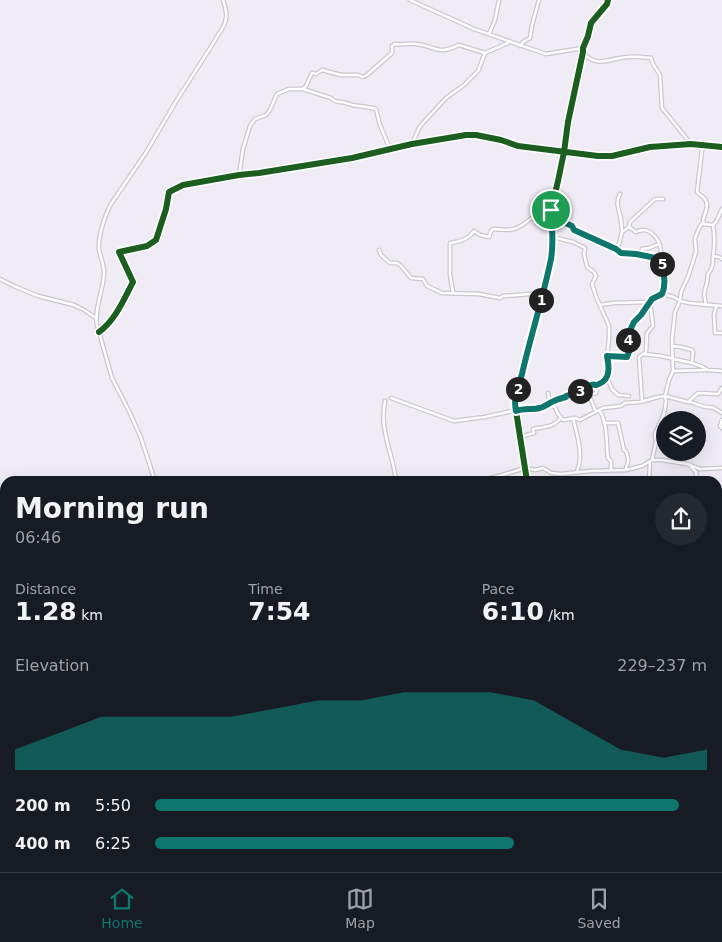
<!DOCTYPE html>
<html lang="en">
<head>
<meta charset="utf-8">
<style>
	body { margin:0; font-family:"DejaVu Sans",sans-serif; background:#242831; color:#f1f3f6; height:100vh; display:flex; flex-direction:column; font-size:19px; white-space:nowrap }
	* { box-sizing:border-box; margin:0 }
	p { font-size:16px; color:#9ea1a6 }
	.icon { flex:none; width:28px; height:28px; fill:none; stroke:currentColor; stroke-width:2; stroke-linecap:round; stroke-linejoin:round }
	.map { position:relative; flex:1; overflow:hidden }
	.details { position:absolute; left:0px; top:476px; width:722px; height:396px; display:flex; flex-direction:column; background:#171b24; border-radius:15px 15px 0 0; box-shadow:0 5px 20px #0002 }
	.details>* { flex:none }
	.fabs { position:absolute; left:656px; top:411px; display:grid; gap:10px }
	.fabs a { display:grid; place-items:center; width:50px; height:50px; border-radius:50%; background:#171b24; box-shadow:0 5px 20px #0002; font-size:25px }
	.pin { position:absolute; display:grid; place-items:center; width:42px; height:42px; color:#fff; margin:-21px; border:2px solid #fff; border-radius:50%; box-shadow:0 1px 5px #0007 }
	.km { position:absolute; width:25px; height:25px; margin:-12px; border-radius:50%; background:#222; color:#fff; font-size:14px; line-height:25px; text-align:center }
	.round { display:grid; place-items:center; flex:none; width:52px; height:52px; border-radius:26px; background:#242831 }
	.head { display:flex; align-items:center; justify-content:space-between; height:85px; padding:0 15px }
	h1 { font-size:28px; font-weight:700; line-height:38px }
	.stats { display:grid; grid-template-columns:repeat(3,1fr); gap:8px; height:85px; padding:5px 15px }
	.stats div { display:grid; align-content:center }
	.stats b { font-size:25px; font-weight:700 }
	.stats small { font-size:14px; font-weight:400 }
	.stats p { font-size:14px }
	.chart { height:140px; padding:10px 15px }
	.chart p { display:flex; justify-content:space-between }
	.chart svg { width:100%; height:90px; margin-top:5px; fill:#0f766e; opacity:.7 }
	ul { padding:0 15px; list-style:none; font-size:16px }
	li { display:grid; grid-template-columns:80px 60px 1fr; align-items:center; height:38px }
	li i { height:12px; border-radius:6px; background:#0f766e }
	.tab-bar { display:flex; justify-content:space-around; align-items:center; height:70px; border-top:1px solid #363941; background:#171b24; font-size:14px; color:#9ea1a6 }
	.tab-bar a { display:grid; justify-items:center; gap:2px }
	.tab-bar .selected { color:#0f766e }
	.map>svg:first-child { display:block }
	.lines { fill:none; stroke-linecap:round; stroke-linejoin:round }
	.minor-casing { stroke:#cac7ce; stroke-width:5 }
	.minor { stroke:#fdfcfe; stroke-width:2.5 }
	.cycleway-casing { stroke:#fff; stroke-width:9 }
	.cycleway { stroke:#1b5e20; stroke-width:6 }
	.route-casing { stroke:#fff; stroke-width:10 }
	.route { stroke:#0f766e; stroke-width:6 }
</style>
</head>
<body>
<div class="map">
<svg width="722" height="872" viewBox="0 0 722 872">
	<rect width="100%" height="100%" fill="#f0ecf5"/>
	<g class="lines">
		<g class="minor-casing">
			<path id="minor" d="M410,0L474,29L546,54L583,48
				M489,34L495,20L499,0
				M520,46L523,42L530,38L532,25L539,0
				M583,52C595,69 611,58 627,57C635,56 643,57 651,58L653,64L660,75L662,108L691,144
				M303,89L331,98C335,103 337,101 342,102C348,103 353,106 359,106C365,107 370,107 376,109L380,125L390,149
				M412,144L419,128L423,123L446,98L464,85L478,71L485,53L508,43
				M705,146L702,150L697,192C699,194 702,196 704,198C710,204 705,213 703,220L704,224L713,225C715,237 715,244 713,256L719,257L722,259
				M239,175L243,149L250,126L255,119L266,115L270,110L277,94L289,89H303L306,86L312,73L316,74L322,70L341,75H358L363,77L367,75L392,53V46L395,44C402,45 409,43 416,44C437,46 436,56 459,45L485,53
				M620,194C615,202 619,210 621,219C621,223 622,228 622,232
				M713,225L716,222L722,209
				M629,227L622,232L619,244L617,249L621,253L636,254L661,259
				M553,237L573,242L585,248L584,254L587,267L594,272L596,276L592,284L597,299L607,321L609,326V339L607,357L608,373V377L598,385L596,393L584,397L580,396L577,392
				M379,250L381,255L390,263H397L401,266L411,278L423,279L427,286L442,293L479,294L500,298L503,296L531,294L544,291
				M641,255L642,249L649,248L659,244
				M0,279L16,287L38,296L74,305L84,310L96,318
				M453,293L450,275V243C459,242 469,239 474,231L480,235L489,237L491,231L493,229C500,229 508,231 514,229C524,226 530,218 539,213C542,211 547,210 551,210L561,221L572,226L574,230L617,249
				M662,294C667,284 664,273 661,262C660,257 662,251 660,246C659,240 651,230 644,230C641,230 638,231 636,232L629,227L630,222L655,199H663
				M600,305L613,303L650,302L653,326L647,333L646,352L639,357L642,401
				M706,305L704,294L707,282L708,274C713,268 713,264 713,256
				M716,307L714,315L715,333H722
				M99,332C115,321 124,299 133,282L119,252L147,246L156,240L166,209L169,192L183,185L239,175L259,173L352,158L412,144L466,135H476L501,140L518,146L598,156H612L650,147L691,144L722,147
				M673,346L681,347L692,350L693,352L692,363L703,367L708,370L722,371
				M644,354L661,356L692,363
				M607,356L627,357C630,352 628,349 630,344L627,337L634,322L641,315L652,299L656,296L662,294L674,297L680,301L689,303L722,306
				M673,371L706,370
				M603,383L609,382L612,389L618,395L629,396
				M548,393L550,404
				M589,395L596,412
				M391,398L454,421L485,417L521,409H538L549,405L555,407L558,414L563,420L575,418L580,420L603,408L621,406L625,403L640,402L658,397L665,396L669,380L673,371L672,340L675,312L680,301L681,292L688,277L696,252L695,238L700,226L703,223
				M385,401C379,432 393,452 396,481
				M689,402C697,403 705,409 712,407L722,413
				M550,404L551,402L566,397V396C571,394 577,393 582,391C590,388 588,385 598,385
				M599,410C608,422 606,443 608,458L611,461V470
				M573,418C577,435 584,455 577,471
				M722,420L720,426L722,428
				M604,423H618L624,450L626,451C627,454 629,459 628,462C627,465 626,466 626,470
				M520,437L534,433L533,429C543,427 556,427 561,417
				M652,460L656,442L655,434L664,414L666,401L665,396L688,402L698,393L718,394L722,388
				M691,465V467L696,472L697,481
				M155,481L141,438L130,413L112,378L97,325C94,307 104,290 104,272C104,264 100,256 99,249C98,236 105,215 111,204L147,151L175,103L214,42C219,32 228,24 226,12C226,8 224,4 223,0
				M477,481L499,476L525,468L535,470L543,468L551,473L561,474L590,471L626,470L642,466L652,460H662L687,464L700,469L722,468
				M497,481L499,476
				M527,481L516,411L514,402L515,395L519,386L530,339L543,293L552,257L553,237L551,210L558,181L564,152L568,122L583,52V48L588,36L591,23L607,4L608,0
				M649,481L650,462
				M718,562L722,560
				M0,629H5
				M718,639L722,637
				M718,683H722
				M719,760C720,757 721,754 720,751C720,744 716,739 722,732
				M718,792L722,790
				M718,816L722,818
				M320,868L322,872
				M607,868L608,872
				M114,872L115,868
				M232,872L233,868
				M591,872L592,868"/>
		</g>
		<use href="#minor" class="minor"/>
		<g class="cycleway-casing">
			<path id="cycleway" d="M99,332C115,321 124,299 133,282L119,252L147,246L156,240L166,209L169,192L183,185L239,175L259,173L352,158L412,144L466,135H476L501,140L518,146L598,156H612L650,147L691,144L722,147
				M527,481L516,411L514,402L515,395L519,386L530,339L543,293L552,257L553,237L551,210L558,181L564,152L568,122L583,52V48L588,36L591,23L607,4L608,0"/>
		</g>
		<use href="#cycleway" class="cycleway"/>
	</g>
	<g class="lines">
		<g class="route-casing">
			<path id="route" d="M551,210L561,221L572,226L574,230L616,249L621,253L636,254L661,259C663,271 667,283 662,294L652,299L641,315L634,322L627,337C630,344 631,350 627,357L607,356C609,366 611,379 599,384C594,387 597,383 591,385C588,386 585,390 581,391C576,393 571,394 566,396V397C562,398 558,399 554,401C549,403 546,406 540,408C532,410 524,408 516,411C513,397 518,387 522,374C531,335 543,298 551,259C554,243 552,226 551,210Z"/>
		</g>
		<use href="#route" class="route"/>
	</g>
</svg>
<div class="fabs">
<a><svg class="icon" aria-label="layers" viewBox="0 0 24 24"><path d="M12 4l9 5-9 5-9-5zM3 14l9 5 9-5"/></svg></a>
</div>
<div class="pin" style="left:551px;top:210px;background:#1e9e55"><svg class="icon" aria-label="arrive" viewBox="0 0 24 24"><path d="M6 21V4h12l-3 4 3 4H6"/></svg></div>
<b class="km" style="left:541px;top:300px">1</b>
<b class="km" style="left:518px;top:389px">2</b>
<b class="km" style="left:580px;top:391px">3</b>
<b class="km" style="left:628px;top:340px">4</b>
<b class="km" style="left:662px;top:264px">5</b>
<section class="details">
<div class="head"><div><h1>Morning run</h1><p>06:46</p></div><a class="round"><svg class="icon" aria-label="share" viewBox="0 0 24 24"><path d="M12 15V3M7 8l5-5 5 5M5 13v7h14v-7"/></svg></a></div>
<div class="stats">
<div><p>Distance</p><b>1.28<small> km</small></b></div>
<div><p>Time</p><b>7:54</b></div>
<div><p>Pace</p><b>6:10<small> /km</small></b></div>
</div>
<div class="chart"><p><span>Elevation</span>229–237 m</p>
<svg viewBox="0 0 160 44" preserveAspectRatio="none"><path d="M0 44V34L10 26L20 18L30 18L40 18L50 18L60 14L70 10L80 10L90 6L100 6L110 6L120 10L130 22L140 34L150 38L160 34V44z"/></svg>
</div>
<ul>
<li><b>200 m</b>5:50<i style="width:95%"></i></li>
<li><b>400 m</b>6:25<i style="width:65%"></i></li>
</ul>
</section>
</div>
<nav class="tab-bar">
<a class="selected"><svg class="icon" aria-label="home" viewBox="0 0 24 24"><path d="M3 11l9-7 9 7M6 9v11h12V9"/></svg>Home</a>
<a><svg class="icon" aria-label="map" viewBox="0 0 24 24"><path d="M3 6l6-2 6 2 6-2v14l-6 2-6-2-6 2zM9 4v14M15 6v14"/></svg>Map</a>
<a><svg class="icon" aria-label="saved" viewBox="0 0 24 24"><path d="M7 4h10v16l-5-4-5 4z"/></svg>Saved</a>
</nav>
</body>
</html>
